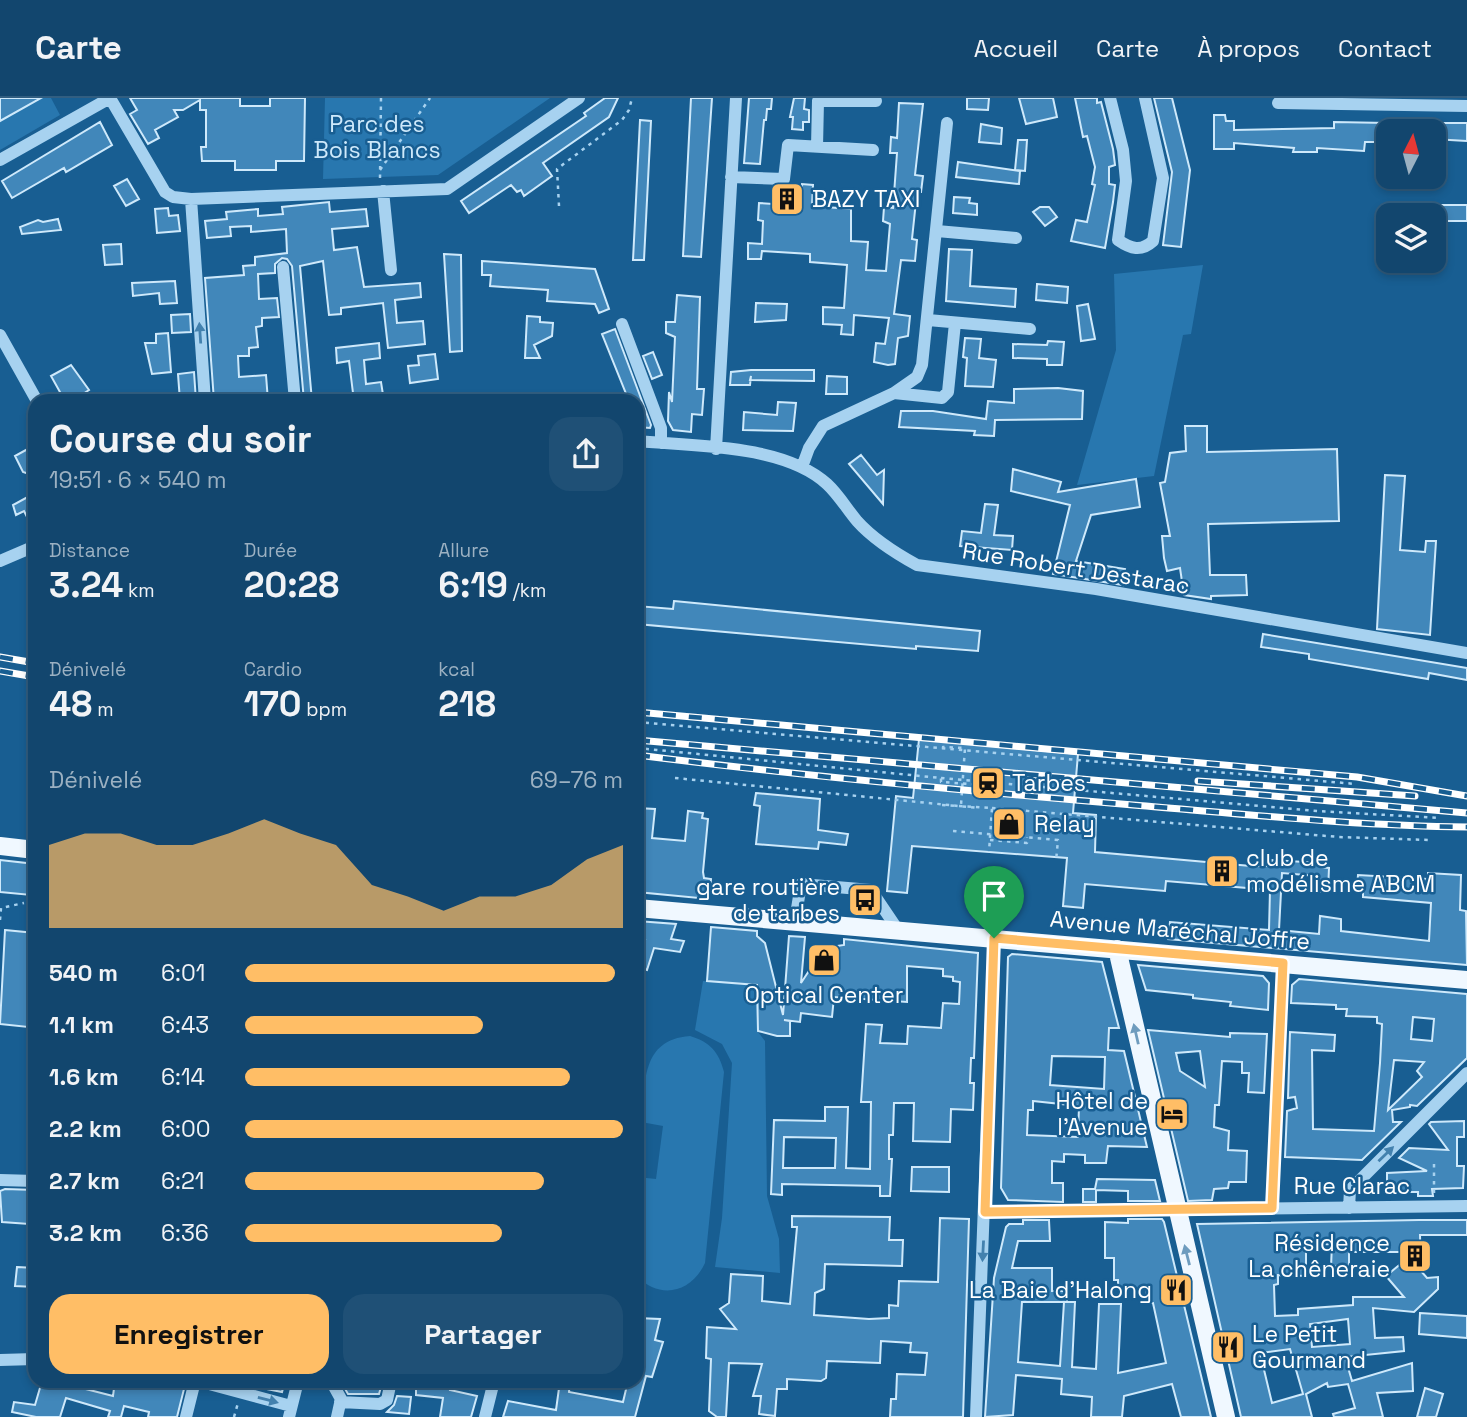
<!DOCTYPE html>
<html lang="fr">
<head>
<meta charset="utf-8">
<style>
	body { margin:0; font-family:"Space Grotesk",sans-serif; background:#1f5076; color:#f1f3f6; height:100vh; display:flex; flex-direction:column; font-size:26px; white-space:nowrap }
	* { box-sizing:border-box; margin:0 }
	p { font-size:23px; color:#9cb1c2 }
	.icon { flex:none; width:38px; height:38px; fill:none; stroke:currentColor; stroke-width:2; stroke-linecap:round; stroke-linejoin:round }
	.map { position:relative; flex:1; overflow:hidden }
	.details { position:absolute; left:28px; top:296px; width:616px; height:994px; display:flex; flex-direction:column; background:#12466e; border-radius:21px; box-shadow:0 4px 10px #0003,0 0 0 2px #315e81 }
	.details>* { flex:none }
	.needle { width:46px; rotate:6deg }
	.tools { position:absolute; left:1376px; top:21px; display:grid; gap:14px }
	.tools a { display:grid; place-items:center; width:70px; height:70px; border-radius:14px; background:#12466e; box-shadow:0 4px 10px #0003,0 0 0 2px #315e81; font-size:35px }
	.pin { position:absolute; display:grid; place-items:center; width:60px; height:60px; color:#fff; margin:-72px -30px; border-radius:50% 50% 50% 0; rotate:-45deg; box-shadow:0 0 7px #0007 }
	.pin .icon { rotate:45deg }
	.round { display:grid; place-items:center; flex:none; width:74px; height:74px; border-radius:21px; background:#1f5076 }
	.headline { display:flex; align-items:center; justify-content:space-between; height:119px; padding:0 21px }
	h1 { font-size:38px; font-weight:700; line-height:52px }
	.figures { display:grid; grid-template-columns:repeat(3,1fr); gap:10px; height:119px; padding:7px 21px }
	.figures div { display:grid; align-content:center }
	.figures b { font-size:35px; font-weight:700 }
	.figures small { font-size:19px; font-weight:400 }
	.figures p { font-size:19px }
	.chart { height:196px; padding:14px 21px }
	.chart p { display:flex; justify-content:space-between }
	.chart svg { width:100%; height:126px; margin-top:7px; fill:#ffbe66; opacity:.7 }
	.primary-button { display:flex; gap:14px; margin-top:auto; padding:14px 21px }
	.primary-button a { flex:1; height:80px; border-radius:21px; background:#ffbe66; color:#111; font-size:28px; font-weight:700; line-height:80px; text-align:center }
	.primary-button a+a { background:#1f5076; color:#f1f3f6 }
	ul { padding:0 21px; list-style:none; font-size:23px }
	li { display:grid; grid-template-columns:112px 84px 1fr; align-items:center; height:52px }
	li i { height:18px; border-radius:9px; background:#ffbe66 }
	header { display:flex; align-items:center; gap:42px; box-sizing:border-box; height:98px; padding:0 35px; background:#12466e; border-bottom:2px solid #315e81 }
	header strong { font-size:33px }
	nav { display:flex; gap:38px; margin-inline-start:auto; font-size:24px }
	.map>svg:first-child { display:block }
	.green { fill:#2877af }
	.building { fill:#4187ba; stroke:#cee9fb; stroke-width:2; fill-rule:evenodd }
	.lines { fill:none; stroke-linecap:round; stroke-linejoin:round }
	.path { stroke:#a7d2f0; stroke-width:2.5; stroke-dasharray:3.5 5; stroke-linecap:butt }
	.minor { stroke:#a7d2f0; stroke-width:12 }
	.major { stroke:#f0f8ff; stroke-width:18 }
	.rail-casing { stroke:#fff; stroke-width:7 }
	.rail { stroke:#185e92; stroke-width:4.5; stroke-dasharray:13; stroke-linecap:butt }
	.oneway { fill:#4381ae }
	.oneway2 { fill:#6e9cbe }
	.route-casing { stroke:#fff; stroke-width:14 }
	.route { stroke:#ffbe66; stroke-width:9 }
	.labels { text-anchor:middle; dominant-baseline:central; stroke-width:5; stroke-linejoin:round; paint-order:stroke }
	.park-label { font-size:23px; fill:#cee9fb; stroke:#185e92 }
	.poi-label { font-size:23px; fill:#fff; stroke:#185e92; text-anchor:start }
	.street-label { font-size:23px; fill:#fff; stroke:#185e92 }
</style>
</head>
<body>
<header>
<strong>Carte</strong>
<nav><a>Accueil</a><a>Carte</a><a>À propos</a><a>Contact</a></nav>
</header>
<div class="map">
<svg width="1467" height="1319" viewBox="0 0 1467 1319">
	<rect width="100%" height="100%" fill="#185e92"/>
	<path class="green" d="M30,0H51L60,17L0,52V23L32,5Z
		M325,0H550L438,77L323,81Z
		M1203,167L1191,236L1183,237L1154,378L1077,387L1116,252L1114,176Z
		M703,883L757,888L758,934L765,943L767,1098L779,1141L780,1175L715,1169L722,1120L732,965L722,946L695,932Z
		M690,938C710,944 719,954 724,974L705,1165C691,1195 660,1202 637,1178V1079L656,1081L663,1028L641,1024C646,985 640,942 690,938Z"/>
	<path class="building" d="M0,0H41L0,23Z
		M130,0H240V8H270V0H305L304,63H276V72H235V63H202L201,49H206V12H200V2L183,12H174L178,19L155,32L159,40L148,46L130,16L137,12Z
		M605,0H618L609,19L543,65L552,78L524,98L521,92L517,94L511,87L469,115L461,103L586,18L584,15Z
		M691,0H712L701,159L683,158Z
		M749,0H772L771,11H767L766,22H764L760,66L744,65Z
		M794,0H805L804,11L809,12V24H803V32L792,31L793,19H790Z
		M967,0H989L988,12L967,11Z
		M1019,0H1053L1057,19L1026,26Z
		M1075,0H1097V5L1101,4L1113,51L1115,67L1109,69V86L1115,87L1113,104L1105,150L1071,143L1076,122L1087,124L1095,87L1092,86L1095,69L1087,38L1083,39Z
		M1154,0H1172L1190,72L1181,149L1163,147L1172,74Z
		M899,5L923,6L915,77L923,78L921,94H917L912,141L917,142L915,163L901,162L894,216L910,218L908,238L898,240L895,266L888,267L874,264L876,245L885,246L889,220L854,217L853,237L841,236L842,227L823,226V209L844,210L847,167L810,164V156L762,153L761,161H748V145L762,146L763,123L758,122L759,105L773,106L774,95L801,97L802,86L813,87L812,108L851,111V143L868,144L866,172L886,173L890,126L883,123L884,109L893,110L897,55H890L891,39L897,40Z
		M1214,17H1225L1226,23H1234V32L1334,30V24L1388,25V44H1365L1364,53L1317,50V54H1293L1294,50L1234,45V51H1214Z
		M640,22L651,23L644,162H633Z
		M100,24L112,47L66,74L64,70L12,100L2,83Z
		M1433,25H1467V43L1433,41Z
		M981,26L1002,30L1001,46L979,44Z
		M1018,42H1027L1025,73L1015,72Z
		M958,64L1020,73L1019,86L956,79Z
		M127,81L139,101L126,108L114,88Z
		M954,99L970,100L969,105L977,106V117L953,115Z
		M329,104L330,114L366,111L368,128L332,131L334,152L357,149L364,189L420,185L421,199L395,202L397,225L423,223L425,246L388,250L383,205L341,210V216L329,217L323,163L300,168L312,303H304L292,168L287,161L282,160L275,166V175L258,176L259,201L277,200L279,219L262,220V228L256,229L258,249L249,250V258H238L239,279L266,277L268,303H214L205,180L244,177L243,168L255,167V159L287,155L286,131L251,134V128L230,129L231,138L207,140L205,123L227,121L226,114L258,111V118L283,116L282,109Z
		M1413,107H1467V123H1433V117H1413Z
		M1040,109H1049L1057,119L1045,128L1033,114Z
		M168,110L169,118L178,117L180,133L157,135L155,111Z
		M58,121L61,132L22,136L20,129L38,122L43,124Z
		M121,146L122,166L105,167L103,147Z
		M949,151L972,152L970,188L1016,191L1015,209L946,203Z
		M444,156L461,157L462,253L450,254Z
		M482,163L595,171L609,211L599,215L595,206L547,203L548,192L490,188L491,177H482Z
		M175,183L177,205L160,206L159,195L133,198L132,185Z
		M1037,186L1068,189L1067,205L1036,202Z
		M677,197L700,199L697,291H704L702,317L692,316L691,334L673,332L668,323L669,294L672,304L675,239L666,235V224H675Z
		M756,205L787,206L786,222L755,224Z
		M1088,206L1095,241L1081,243L1077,208Z
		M190,216L191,234L172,235L171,217Z
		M527,218L540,219V224L553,225L552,238L534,247L540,260H525Z
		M615,231L651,327L650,330L637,329V303H629L602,236Z
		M168,235L171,274L152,276L145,245H156V236Z
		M965,240L981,241L979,260L996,262L993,289L965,288L967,260L963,259Z
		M1048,243L1064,244L1062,267H1047V261L1013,260V246L1047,247Z
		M379,245L380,260L364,262L366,286L381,284L384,303H354L349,263L337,265L336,250Z
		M653,254L662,277L652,281L643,258Z
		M435,256L438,281L410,285L408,268L419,267L418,258Z
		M71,267L89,292L72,303H65L51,278Z
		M751,272H814V283L750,282L751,278L750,287H730L731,274Z
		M194,274L196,303H180L178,276Z
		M827,278L847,279V296H826Z
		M1058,290L1083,293L1082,321L995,322L994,338L974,337L975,333L899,329L901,313H933L986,321L988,303L1014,305V291Z
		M778,304L796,305L793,333L743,332L744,314L777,317Z
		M1185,328H1207V354L1337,351L1339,423L1208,426L1210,477H1246L1247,497L1211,498V501L1184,497L1180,470L1167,473L1164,460L1162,438H1170L1160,385L1165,384L1170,355L1186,353Z
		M35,347V378L23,374L15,358Z
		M861,357L877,377L884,372L883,406L849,366Z
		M1013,371L1061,384L1058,394L1136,381L1140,409L1091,417L1076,463L1125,471L1123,487L1053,476L1070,407L1011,393Z
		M1385,377L1405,378L1400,452L1425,454L1426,443H1436L1430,537L1377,531Z
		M35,395V415L27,419L24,413L16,417L13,407Z
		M985,406L998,407L994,437L1013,438L1012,452L960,448L962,433L981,435Z
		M674,503L980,533L978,553L916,548V551L637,526V508L673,511Z
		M1263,536L1467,570V582L1429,575L1428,581L1309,561V556L1261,549Z
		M919,641L1078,656L1073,715L1096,717L1095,754L1251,768H1271L1272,762L1321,765V769L1329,770L1328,794L1317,793V778L1282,775L1279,832L1319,836L1320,818L1341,821V833L1429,843L1431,805L1363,799V790H1357L1358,777L1428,781V775L1461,777L1460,812L1466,813L1467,867L1168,841L1170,824L1269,832L1270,792L1166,783L1165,793L1085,786L1083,810L1063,808L1067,760L912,748L907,795L887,793L896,698L913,700Z
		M756,695L820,701L818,732L848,736L846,747L819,744L818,751L756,746L760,708L754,707Z
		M637,710L655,711L652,740L685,743L688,713L703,715L702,720L708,721L703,774L704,780L711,781L709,801L637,794Z
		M0,762L35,766V789L32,788L31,797L0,794Z
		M637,823L676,826L671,841L684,843L680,854L654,850L647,872L637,869L645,842L637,841Z
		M711,829L757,833V838L765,845L783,917L789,838L805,839L801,885L824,850L844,847V841L978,855L974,960H971L970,985H974L973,1012L951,1011L950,1044L913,1043L914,1005H894L893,1037H889V1061H892L890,1098H880V1088L782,1086V1097L771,1096L774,1022L825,1023V1009H848L846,1070L870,1071L871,1004H861L866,926L882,927L880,945L907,946L908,928L941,930L943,905L959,906L960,884L953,883V879L943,878V871L907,868V904L834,899L832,919L801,915L800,924L784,922L790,923V938H777L758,933L757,887L707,883ZM784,1039L836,1040L835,1070H783Z
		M5,832L35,835L28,929L0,926Z
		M1012,856L1102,864L1119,930H1109L1108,952L1124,953L1147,1049L1108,1048L1106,1065H1085V1057L1064,1056V1064L1052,1063V1085H1063V1104L1008,1102L1001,1090L1008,859ZM1052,958L1105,959L1104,991L1050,987ZM1033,1003L1079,1008L1078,1039L1027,1037L1028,1012H1033Z
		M1138,867L1263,878L1269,885L1268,912L1230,908L1231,904L1193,900V897L1146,892Z
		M1299,881L1467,896V960L1417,1008L1410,1007V1009L1392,1012L1393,1024H1401L1362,1062L1285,1059L1287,1013L1297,1010L1295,999L1288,1000L1290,934L1335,937L1334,953L1312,952L1313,1031L1374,1033L1380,965L1382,926L1377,925V919L1346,918L1347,911H1336V907L1291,905L1292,887ZM1413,919L1434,921L1432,943L1411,941ZM1394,962L1424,964L1417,973L1422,979L1388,1012Z
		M1148,932L1230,939V935L1267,936L1264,995L1248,994L1249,975H1242V964L1222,963L1219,1007H1215L1214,1029L1229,1033L1228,1052L1247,1053L1246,1084H1229L1228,1090L1214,1091L1212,1102L1188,1103ZM1200,953L1205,989L1180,973L1176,955Z
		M1464,1023V1039H1457V1068H1464L1463,1090L1432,1091L1433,1098H1418V1094H1391L1392,1091H1387V1075L1427,1073L1399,1060L1409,1050L1448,1052L1429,1026L1431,1024Z
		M912,1069H949V1094L911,1093Z
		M1097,1081L1155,1082L1160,1103H1128V1093L1096,1092V1104H1083V1091H1095Z
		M5,1091L35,1092V1111H32L29,1126L2,1124L0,1093Z
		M792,1118L890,1119L889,1142H903L902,1168L825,1166L824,1191L815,1195L814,1217L869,1221L889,1220V1207L898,1208L899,1183L938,1184L940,1120L969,1121L963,1319H890L891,1301H896L897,1276L925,1277L927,1255L910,1254L911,1245L881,1243L880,1265L827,1263L826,1280L821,1283L787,1281V1291H777L775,1318L759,1316L761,1298H753L762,1266L729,1265L726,1319H717L709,1313L711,1261L706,1260L707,1229L736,1231L720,1211L729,1205L731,1176L763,1178L762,1203L790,1206L797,1129H792Z
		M1128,1121H1162L1164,1124L1211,1319H1181L1172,1286L1124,1298L1122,1319H1091L1092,1299L1061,1296L1062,1281L1016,1277L1013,1317L985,1319L994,1180L1006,1129L1009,1126H1023V1122H1049L1050,1143H1018L1012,1170H1052V1193H1067V1204H1022L1018,1264L1060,1268L1064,1204H1075L1072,1269L1096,1271L1099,1206H1121L1118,1275L1166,1265L1153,1205H1146L1147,1191H1118V1182H1114V1160H1105V1124L1128,1125Z
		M1419,1122H1467V1137H1420L1421,1173L1427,1180L1438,1179V1191L1414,1214L1373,1210L1375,1240L1403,1239L1404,1253L1345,1259L1352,1283L1412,1265L1413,1293L1377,1295L1383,1319H1334L1333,1316L1355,1310L1348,1286L1328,1289L1327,1285L1306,1296L1312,1319H1241L1197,1126ZM1332,1146L1331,1169L1349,1167V1154H1415L1386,1178L1404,1199H1353V1207L1298,1211V1217L1275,1218L1274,1187L1278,1186V1177L1306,1178V1147ZM1348,1221L1350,1246L1312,1249L1310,1226ZM1290,1251L1303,1296L1272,1305L1260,1255Z
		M17,1169L35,1170V1189L15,1188Z
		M1420,1215L1467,1218V1240L1419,1236Z
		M637,1220L660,1221L655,1242L663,1244L652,1279L646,1278L635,1319H503L508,1303L556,1312L560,1283H570L569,1294L623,1304L628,1283H637Z
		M42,1283H67L66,1286L113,1298L115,1283H153L184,1291L177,1319H148L149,1314L124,1308L121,1319H108L110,1313L66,1300L60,1319H36L12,1314L14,1304L35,1307Z
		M243,1283H285L282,1294L242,1286Z
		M351,1283L370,1287L377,1283L381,1289L379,1296H348L344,1289H348Z
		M438,1283H451L450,1292L477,1298L471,1319H440L443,1300L416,1297V1288H438Z
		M1425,1290L1443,1296L1436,1319H1417Z
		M397,1298L411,1299L409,1316L387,1314L394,1307Z"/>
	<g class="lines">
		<path class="path" d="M380,72L430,0
			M380,80L381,0
			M559,108L557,71L622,22L629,12L632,0
			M637,624L1356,686
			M637,650L941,680V684L984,687V684
			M943,651V649L965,650L961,707
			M675,680L979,710
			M941,680L1317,713L1440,720
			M942,707L992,710L989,754
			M992,710L1339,739L1429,742
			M953,733L1058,742L1056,763
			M990,742L1027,745V739
			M988,774V770
			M987,783L988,779
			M30,805L35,806
			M0,822L1,810L24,805
			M33,931L35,908
			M1434,1066V1096
			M234,1319L238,1305"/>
		<path class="minor" d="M110,0L165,94L173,99L191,101L447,91L579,0
			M1110,0L1123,52L1126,83L1118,142C1131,151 1141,154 1153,143L1163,80L1145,0
			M1278,5L1467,8
			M817,49L818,3H876
			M0,62L110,0
			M731,79L784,81L788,47L873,52
			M383,93L391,172
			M191,101L205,303
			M937,133L1016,140
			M283,169L295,303
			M928,222L1030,231
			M622,226L661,330V345
			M0,237L37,303
			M894,295L942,300L948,294L955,225
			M637,343C692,348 784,346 827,386C838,396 847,411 857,423C874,442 895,455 917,467L1096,491L1467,555
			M716,351L736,0
			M802,369L809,350L823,328L894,295L917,279L922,267L947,25
			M0,463L35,448
			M795,823L801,786L871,792L898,832
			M0,1082L35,1083
			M1272,1110L1283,865
			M1349,1110L1350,1092L1467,975
			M985,1114L1467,1108
			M0,1262L35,1261
			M198,1283L291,1308
			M331,1283L341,1301L337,1319
			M340,1304L380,1306L387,1302L391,1283
			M186,1319L195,1283
			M289,1319L298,1283
			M485,1319L494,1283
			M976,1319L994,840"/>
		<path class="major" d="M0,748L35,752
			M637,810L1467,882
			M1117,851L1226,1319"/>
		<g class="rail-casing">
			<path id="rail" d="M0,559L35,565
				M0,573L35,579
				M637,614L1357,679L1467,698
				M637,642L1467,715
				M637,657C802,678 968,693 1133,707C1244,716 1356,728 1467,729
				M1198,683L1415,698"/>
		</g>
		<use href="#rail" class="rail"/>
	</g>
	<defs><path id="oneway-solid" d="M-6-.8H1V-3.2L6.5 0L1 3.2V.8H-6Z" transform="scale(1.75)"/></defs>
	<g class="oneway">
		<use href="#oneway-solid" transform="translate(200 235) rotate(-94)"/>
		<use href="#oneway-solid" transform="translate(1386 1056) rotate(-44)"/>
		<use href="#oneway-solid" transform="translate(983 1153) rotate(93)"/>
		<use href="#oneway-solid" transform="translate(268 1302) rotate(15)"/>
	</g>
	<g class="oneway2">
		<use href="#oneway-solid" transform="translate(1136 936) rotate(-103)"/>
		<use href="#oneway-solid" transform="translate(1187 1157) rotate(-104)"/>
	</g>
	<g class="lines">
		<g class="route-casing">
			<path id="route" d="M994,840L1283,865L1272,1110L985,1114Z"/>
		</g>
		<use href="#route" class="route"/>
	</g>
	<defs>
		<g id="building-square" transform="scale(1.75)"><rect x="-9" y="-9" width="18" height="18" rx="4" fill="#ffbe66" stroke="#185e92"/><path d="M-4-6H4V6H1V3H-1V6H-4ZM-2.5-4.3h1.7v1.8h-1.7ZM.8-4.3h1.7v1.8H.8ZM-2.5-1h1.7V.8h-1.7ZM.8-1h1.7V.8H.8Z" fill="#111"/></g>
		<g id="station-square" transform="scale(1.75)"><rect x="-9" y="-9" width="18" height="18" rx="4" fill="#ffbe66" stroke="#185e92"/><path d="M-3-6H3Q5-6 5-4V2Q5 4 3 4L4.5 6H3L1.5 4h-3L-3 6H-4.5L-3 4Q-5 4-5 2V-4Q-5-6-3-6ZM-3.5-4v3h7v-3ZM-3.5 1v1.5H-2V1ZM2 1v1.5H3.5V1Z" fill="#111"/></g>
		<g id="shop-square" transform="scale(1.75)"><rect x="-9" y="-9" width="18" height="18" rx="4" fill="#ffbe66" stroke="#185e92"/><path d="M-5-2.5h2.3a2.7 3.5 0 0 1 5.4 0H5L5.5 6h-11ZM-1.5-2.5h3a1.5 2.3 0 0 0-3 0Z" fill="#111"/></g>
		<g id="bus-square" transform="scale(1.75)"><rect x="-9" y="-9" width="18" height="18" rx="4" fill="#ffbe66" stroke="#185e92"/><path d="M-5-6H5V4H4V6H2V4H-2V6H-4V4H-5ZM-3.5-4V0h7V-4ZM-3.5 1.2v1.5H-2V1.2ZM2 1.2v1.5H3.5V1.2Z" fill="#111"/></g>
		<g id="hotel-square" transform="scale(1.75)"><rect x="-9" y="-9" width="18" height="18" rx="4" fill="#ffbe66" stroke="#185e92"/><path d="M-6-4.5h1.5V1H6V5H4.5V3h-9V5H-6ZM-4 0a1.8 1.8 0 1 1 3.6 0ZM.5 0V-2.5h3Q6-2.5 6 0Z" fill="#111"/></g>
		<g id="restaurant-square" transform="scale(1.75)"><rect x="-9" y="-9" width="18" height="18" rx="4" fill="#ffbe66" stroke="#185e92"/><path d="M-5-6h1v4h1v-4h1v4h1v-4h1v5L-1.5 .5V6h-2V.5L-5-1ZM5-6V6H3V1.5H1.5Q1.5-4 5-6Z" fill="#111"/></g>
	</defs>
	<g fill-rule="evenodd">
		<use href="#building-square" x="787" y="101"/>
		<use href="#station-square" x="988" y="685"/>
		<use href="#shop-square" x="1009" y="726"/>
		<use href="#building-square" x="1222" y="773"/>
		<use href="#bus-square" x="865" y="802"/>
		<use href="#shop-square" x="824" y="862"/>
		<use href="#hotel-square" x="1172" y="1016"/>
		<use href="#building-square" x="1415" y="1158"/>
		<use href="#restaurant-square" x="1176" y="1192"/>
		<use href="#restaurant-square" x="1228" y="1249"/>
	</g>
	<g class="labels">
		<g class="park-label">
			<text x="377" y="26">Parc des<tspan x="377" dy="26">Bois Blancs</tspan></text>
		</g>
		<g class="poi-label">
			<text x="812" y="101">BAZY TAXI</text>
			<text x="1012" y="685">Tarbes</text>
			<text x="1034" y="726">Relay</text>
			<text x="1246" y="760">club de<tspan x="1246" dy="26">modélisme ABCM</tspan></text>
			<text x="840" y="789" text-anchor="end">gare routière<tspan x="840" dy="26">de tarbes</tspan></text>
			<text x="824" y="897" text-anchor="middle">Optical Center</text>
			<text x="1148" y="1003" text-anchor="end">Hôtel de<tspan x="1148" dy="26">l'Avenue</tspan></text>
			<text x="1390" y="1145" text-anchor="end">Résidence<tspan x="1390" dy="26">La chêneraie</tspan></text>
			<text x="1152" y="1192" text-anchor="end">La Baie d'Halong</text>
			<text x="1252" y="1236">Le Petit<tspan x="1252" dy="26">Gourmand</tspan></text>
		</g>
		<g class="street-label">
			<text transform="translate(1076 470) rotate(9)">Rue Robert Destarac</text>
			<text transform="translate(1180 832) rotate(5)">Avenue Maréchal Joffre</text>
			<text x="1352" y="1088">Rue Clarac</text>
		</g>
	</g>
</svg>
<div class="tools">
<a><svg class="needle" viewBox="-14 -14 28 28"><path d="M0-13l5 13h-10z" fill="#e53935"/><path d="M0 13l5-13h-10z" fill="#9cb1c2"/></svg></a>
<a><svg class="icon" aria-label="layers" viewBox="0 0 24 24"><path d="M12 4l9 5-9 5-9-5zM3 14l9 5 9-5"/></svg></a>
</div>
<div class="pin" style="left:994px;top:840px;background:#1e9e55"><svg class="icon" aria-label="arrive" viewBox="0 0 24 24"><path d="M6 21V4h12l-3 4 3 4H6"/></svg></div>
<section class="details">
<div class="headline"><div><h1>Course du soir</h1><p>19:51 · 6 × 540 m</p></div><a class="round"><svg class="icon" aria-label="share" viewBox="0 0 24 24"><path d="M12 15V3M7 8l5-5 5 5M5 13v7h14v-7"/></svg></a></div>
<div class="figures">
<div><p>Distance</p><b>3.24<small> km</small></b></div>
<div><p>Durée</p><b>20:28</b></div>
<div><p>Allure</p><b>6:19<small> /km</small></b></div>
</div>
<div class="figures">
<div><p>Dénivelé</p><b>48<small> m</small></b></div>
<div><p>Cardio</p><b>170<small> bpm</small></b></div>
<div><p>kcal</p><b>218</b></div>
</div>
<div class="chart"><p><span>Dénivelé</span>69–76 m</p>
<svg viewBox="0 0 160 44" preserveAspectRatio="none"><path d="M0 44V15L10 11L20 11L30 15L40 15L50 11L60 6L70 11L80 15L90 29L100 33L110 38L120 33L130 33L140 29L150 20L160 15V44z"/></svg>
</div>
<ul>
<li><b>540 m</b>6:01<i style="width:98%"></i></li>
<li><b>1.1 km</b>6:43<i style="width:63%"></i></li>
<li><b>1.6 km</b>6:14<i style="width:86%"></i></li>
<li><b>2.2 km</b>6:00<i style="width:100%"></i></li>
<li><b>2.7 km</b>6:21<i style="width:79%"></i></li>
<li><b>3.2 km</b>6:36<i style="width:68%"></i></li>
</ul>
<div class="primary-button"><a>Enregistrer</a><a>Partager</a></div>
</section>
</div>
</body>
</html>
